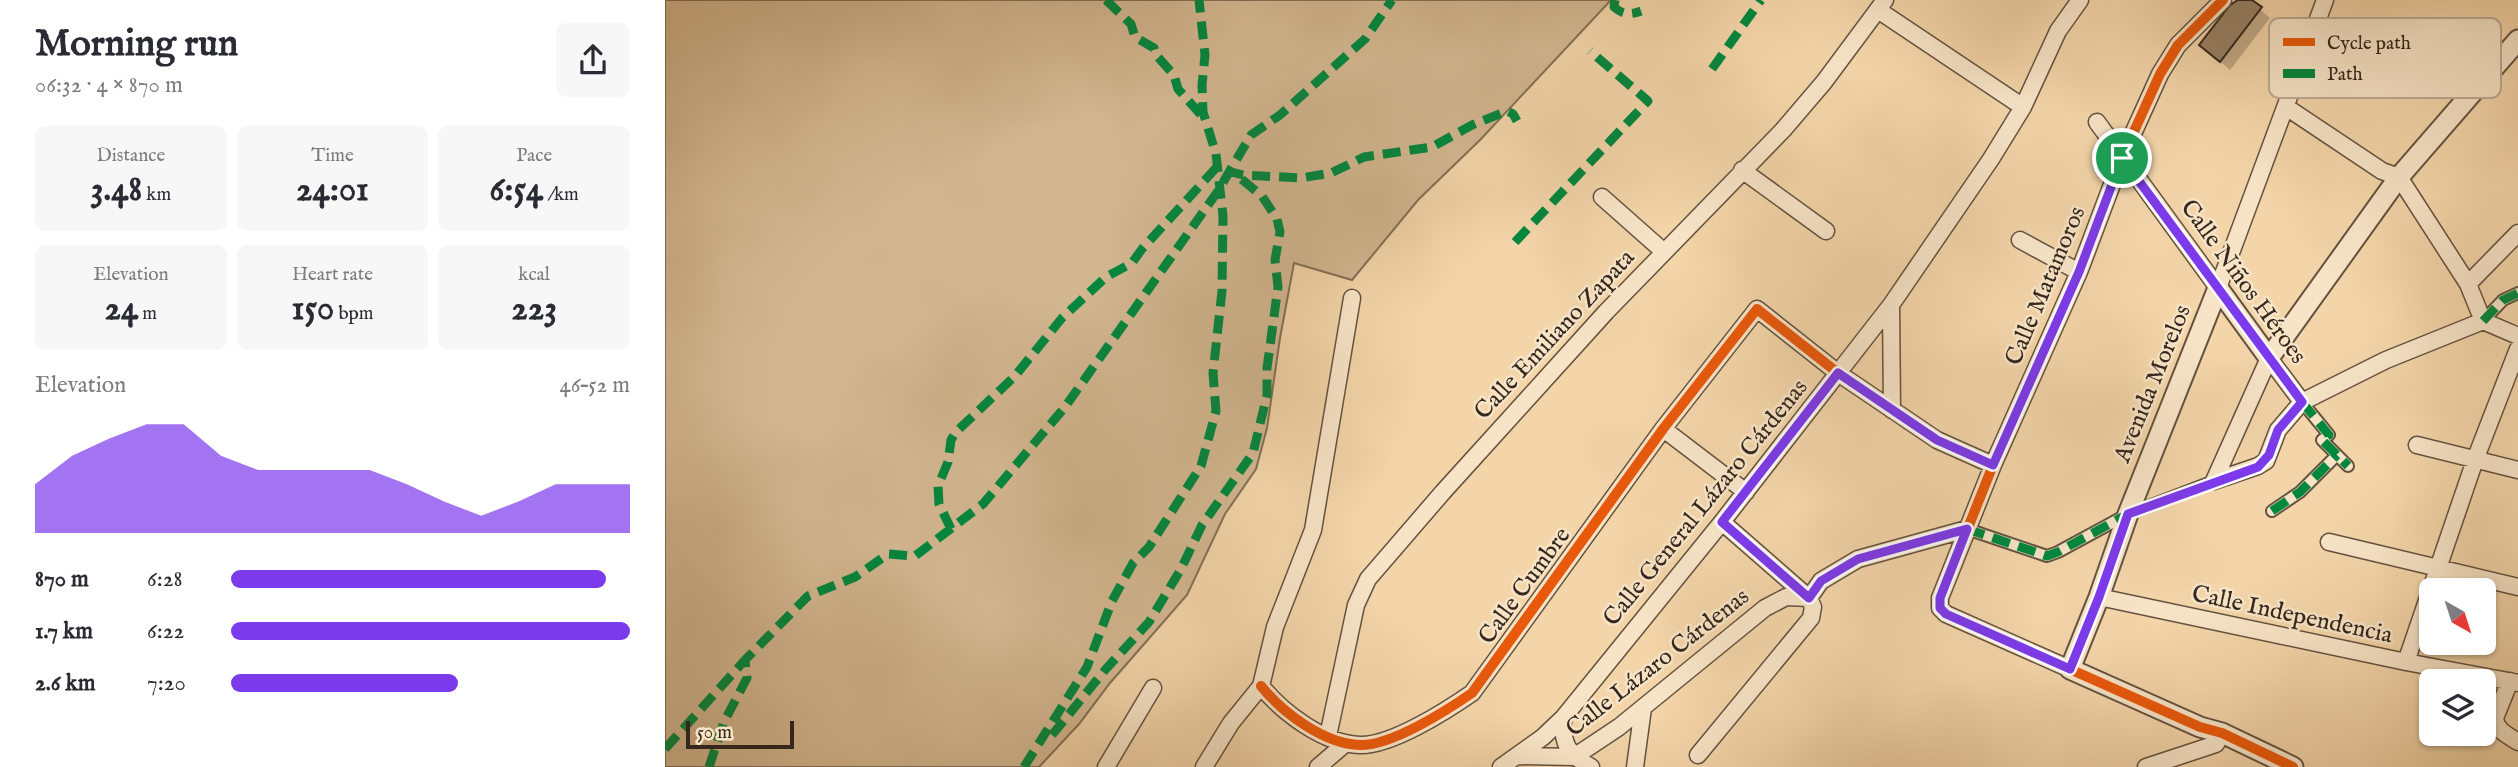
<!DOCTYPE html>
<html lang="en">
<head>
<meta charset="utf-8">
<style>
	body { margin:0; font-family:"IM FELL English",serif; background:#f7f7f7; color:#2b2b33; height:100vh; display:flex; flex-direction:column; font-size:26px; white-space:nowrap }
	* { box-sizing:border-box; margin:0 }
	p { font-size:23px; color:#7c7c81 }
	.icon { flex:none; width:38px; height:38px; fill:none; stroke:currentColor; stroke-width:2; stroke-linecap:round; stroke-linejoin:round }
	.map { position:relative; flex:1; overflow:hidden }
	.side { display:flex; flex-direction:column; background:#fff; width:665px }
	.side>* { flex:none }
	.needle { width:46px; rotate:141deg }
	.buttons { position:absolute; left:1754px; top:578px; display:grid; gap:14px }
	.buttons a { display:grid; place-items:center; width:77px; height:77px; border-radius:10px; background:#fff; box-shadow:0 2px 5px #0004; font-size:35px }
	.scale { position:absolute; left:21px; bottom:18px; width:108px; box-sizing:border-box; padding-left:7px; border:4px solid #35271c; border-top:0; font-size:19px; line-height:24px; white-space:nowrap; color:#35271c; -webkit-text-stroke:5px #f7e4c7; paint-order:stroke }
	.pin { position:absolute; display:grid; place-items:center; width:60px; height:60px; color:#fff; margin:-30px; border:4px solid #fff; border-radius:50%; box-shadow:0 2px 7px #0007 }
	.round { display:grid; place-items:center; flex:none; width:74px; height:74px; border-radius:10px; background:#f7f7f7 }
	.head { display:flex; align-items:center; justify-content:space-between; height:119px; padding:0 35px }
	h1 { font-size:38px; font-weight:800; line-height:52px }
	.metrics { display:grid; grid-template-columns:repeat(3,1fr); gap:10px; height:119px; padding:7px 35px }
	.metrics div { display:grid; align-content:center; border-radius:10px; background:#f7f7f7; text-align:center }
	.metrics b { font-size:35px; font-weight:800 }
	.metrics small { font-size:19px; font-weight:400 }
	.metrics p { font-size:19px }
	.chart { height:196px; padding:14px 35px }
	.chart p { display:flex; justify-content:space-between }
	.chart svg { width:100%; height:126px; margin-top:7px; fill:#7c3aed; opacity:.7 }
	ul { padding:0 35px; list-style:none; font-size:23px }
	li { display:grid; grid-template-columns:112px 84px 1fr; align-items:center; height:52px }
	li i { height:18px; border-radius:9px; background:#7c3aed }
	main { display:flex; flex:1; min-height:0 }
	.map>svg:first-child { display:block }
	.green { fill:#d3b791; stroke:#846f56; stroke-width:2 }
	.shadow { fill:#0003 }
	.building { fill:#988165; stroke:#35271c; stroke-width:2 }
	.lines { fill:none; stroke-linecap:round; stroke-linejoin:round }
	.pedestrian-casing { stroke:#64523f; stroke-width:14 }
	.minor-casing { stroke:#64523f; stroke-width:19 }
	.tertiary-casing { stroke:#64523f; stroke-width:23 }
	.pedestrian { stroke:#f7e4c7; stroke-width:10 }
	.minor { stroke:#f7e4c7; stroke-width:16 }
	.tertiary { stroke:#f7e4c7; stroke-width:19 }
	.quiet { stroke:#00873e; stroke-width:9; stroke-dasharray:18 9; stroke-linecap:butt }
	.cycleway-casing { stroke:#f7e4c7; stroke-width:15 }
	.cycleway { stroke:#e8590c; stroke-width:10 }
	.route-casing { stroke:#fff; stroke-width:14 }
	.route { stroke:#7c3aed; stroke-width:9 }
	.labels { text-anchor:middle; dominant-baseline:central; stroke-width:5; stroke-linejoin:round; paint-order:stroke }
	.street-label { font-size:24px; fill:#35271c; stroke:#f7e4c7 }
	.key { fill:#f7e4c7; stroke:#bdab94; stroke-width:2 }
	.key-label { font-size:19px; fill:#35271c }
</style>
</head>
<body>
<main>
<section class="side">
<div class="head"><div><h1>Morning run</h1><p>06:32 · 4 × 870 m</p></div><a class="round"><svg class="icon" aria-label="share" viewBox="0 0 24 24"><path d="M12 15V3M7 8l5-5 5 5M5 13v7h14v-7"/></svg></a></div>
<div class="metrics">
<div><p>Distance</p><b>3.48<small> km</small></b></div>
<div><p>Time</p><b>24:01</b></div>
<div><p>Pace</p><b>6:54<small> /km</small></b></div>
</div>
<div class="metrics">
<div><p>Elevation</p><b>24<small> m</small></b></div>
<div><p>Heart rate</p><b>150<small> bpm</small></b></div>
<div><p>kcal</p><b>223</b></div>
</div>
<div class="chart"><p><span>Elevation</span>46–52 m</p>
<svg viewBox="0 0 160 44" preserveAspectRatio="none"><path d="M0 44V27L10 17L20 11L30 6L40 6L50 17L60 22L70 22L80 22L90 22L100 27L110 33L120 38L130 33L140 27L150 27L160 27V44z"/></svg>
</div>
<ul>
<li><b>870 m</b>6:28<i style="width:94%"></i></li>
<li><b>1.7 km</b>6:22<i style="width:100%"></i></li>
<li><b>2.6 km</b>7:20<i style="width:57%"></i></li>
</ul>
</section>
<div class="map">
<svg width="1853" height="767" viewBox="0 0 1853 767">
	<rect width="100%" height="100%" fill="#f3d5a9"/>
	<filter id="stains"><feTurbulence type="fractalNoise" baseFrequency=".00286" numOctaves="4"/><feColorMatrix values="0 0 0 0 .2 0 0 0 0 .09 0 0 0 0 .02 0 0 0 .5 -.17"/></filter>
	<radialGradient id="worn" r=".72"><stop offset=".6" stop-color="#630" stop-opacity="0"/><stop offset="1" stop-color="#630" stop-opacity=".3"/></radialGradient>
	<path class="green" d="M0,0H946L815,140L753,200L687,280L629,263L615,338L602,428L591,469L560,514L522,595L445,683L414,724L374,767H0Z"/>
	<path class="shadow" d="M1576,0H1584L1605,18L1565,70L1536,45Z"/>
	<path class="building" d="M1573,0H1587L1597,7L1555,62L1534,45L1565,5Z"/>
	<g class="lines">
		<g class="pedestrian-casing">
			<path id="pedestrian" d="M1818,321L1838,300L1853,293
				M1637,402L1664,435L1657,440L1683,466
				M1607,511L1635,492L1672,455
				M1302,529L1382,556L1393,552L1463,514L1549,481"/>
		</g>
		<g class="minor-casing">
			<path id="minor" d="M1213,10L1358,107
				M1621,107L1717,171L1734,177L1803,284L1818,321L1853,336
				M1432,122L1553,288
				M1077,170L1161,231
				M937,197L998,251
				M1355,240L1414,272
				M1803,284L1853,233
				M1553,288L1660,0
				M1226,305L1227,410
				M1005,434L1081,492
				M1752,445L1853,470
				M1549,481L1593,466L1601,461L1613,430L1637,402L1721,360L1818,321
				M1549,481L1604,358L1637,402
				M1664,542L1853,587
				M1434,597L1741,662L1853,683
				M1741,662L1810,460L1853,349
				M1405,669L1281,614L1275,608V598L1328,465L1414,272L1457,158L1495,74L1513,45L1558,0
				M1845,681L1830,718C1831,731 1843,735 1853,742
				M596,686C618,713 659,744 695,745C726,746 781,711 807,693L998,429L1092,309L1173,373L1272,440L1328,465
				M898,718C897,745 903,754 926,767
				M663,736L691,605L703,579L778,492L941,312L1118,130L1159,82L1220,0
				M1033,755L1146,618L1148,607L1144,598L1057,522
				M854,756L909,757L954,727L1100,608L1121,597L1144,598L1156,581L1193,559L1302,529
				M441,767L488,688
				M539,767L566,723L596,686L610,627L648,530L687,298
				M653,767L681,743
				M836,767L878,737L898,718L1057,522L1226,305L1326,159L1358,107L1393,31L1415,0
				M970,767L978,708
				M1481,767L1551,744L1557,733"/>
		</g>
		<g class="tertiary-casing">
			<path id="tertiary" d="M1553,288L1463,514L1434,597L1405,669L1535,727L1557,733L1628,767
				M1553,288L1604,358L1734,177L1853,40"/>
		</g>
		<use href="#pedestrian" class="pedestrian"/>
		<use href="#minor" class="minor"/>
		<use href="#tertiary" class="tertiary"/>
		<path class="quiet" d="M441,0L466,24L470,37L489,48L491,55L509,75L513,89L538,117
			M950,0L949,7C958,15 965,15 976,11
			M1047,69L1096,0
			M850,242L983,101L925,51
			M1818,321L1838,300L1853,293
			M1637,402L1664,435L1657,440L1683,466
			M1607,511L1635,492L1672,455
			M286,529L274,504L273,486L283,462L286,440L291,432L350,376L397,318L441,277L467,263L477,249L551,168L578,175L636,178L666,173L699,157L767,147L807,125L842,111L848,114L852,121
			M1302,529L1382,556L1393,552L1463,514L1549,481
			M387,735L440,670L484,622L516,569L537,525L588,453L602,395V368L613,287L610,260L615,232L612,219L597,196L568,172
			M0,749L80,660
			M44,767L59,722L82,678L80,660L143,596L190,577L223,554L250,556L318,504L400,407L553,191L586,135L615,115L700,39L727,0
			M359,767L422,667L447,601L468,563L484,547L536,466L551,411L548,373L557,291L558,216L551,154L538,112L537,85L540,55L534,0"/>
		<g class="cycleway-casing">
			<path id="cycleway" d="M1558,0L1513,45L1495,74L1457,158L1414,272L1328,465L1275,598V608L1281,614L1535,727L1557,733L1628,767
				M596,686C618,713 659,744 695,745C726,746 781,711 807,693L998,429L1092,309L1173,373L1272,440L1328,465"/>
		</g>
		<use href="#cycleway" class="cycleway"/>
	</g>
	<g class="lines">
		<g class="route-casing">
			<path id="route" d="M1457,158L1637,402L1613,430L1604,455L1593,467L1463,514L1434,597L1405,669L1281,614L1275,608V598L1302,529L1193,559L1156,581L1144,598L1057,522L1173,373L1272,440L1328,465L1414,272Z"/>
		</g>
		<use href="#route" class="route"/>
	</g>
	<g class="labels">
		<g class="street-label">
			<text transform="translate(1578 282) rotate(54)">Calle Niños Héroes</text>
			<text transform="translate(1381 286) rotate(-67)">Calle Matamoros</text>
			<text transform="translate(890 335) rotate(-47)">Calle Emiliano Zapata</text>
			<text transform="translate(1488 384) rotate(-68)">Avenida Morelos</text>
			<text transform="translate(1041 503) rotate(-51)">Calle General Lázaro Cárdenas</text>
			<text transform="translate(860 586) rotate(-54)">Calle Cumbre</text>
			<text transform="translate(1627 615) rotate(12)">Calle Independencia</text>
			<text transform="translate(993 663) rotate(-38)">Calle Lázaro Cárdenas</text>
		</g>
	</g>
	<rect x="1604" y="18" width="232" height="80" rx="10" class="key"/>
	<rect x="1618" y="38" width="32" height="8" fill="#e8590c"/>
	<rect x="1618" y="69" width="32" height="9" fill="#00873e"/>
	<g class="key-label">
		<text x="1662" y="49">Cycle path</text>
		<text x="1662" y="80">Path</text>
	</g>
	<rect width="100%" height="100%" filter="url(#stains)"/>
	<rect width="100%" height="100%" fill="url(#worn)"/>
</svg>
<div class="buttons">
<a><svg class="needle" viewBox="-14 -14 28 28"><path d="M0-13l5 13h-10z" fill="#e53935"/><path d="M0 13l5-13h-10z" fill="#7c7c81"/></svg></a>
<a><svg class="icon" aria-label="layers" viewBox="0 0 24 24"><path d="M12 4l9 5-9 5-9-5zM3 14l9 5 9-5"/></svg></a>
</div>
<div class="scale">50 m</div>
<div class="pin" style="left:1457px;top:158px;background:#1e9e55"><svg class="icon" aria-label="arrive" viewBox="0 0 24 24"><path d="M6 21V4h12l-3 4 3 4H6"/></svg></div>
</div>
</main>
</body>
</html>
